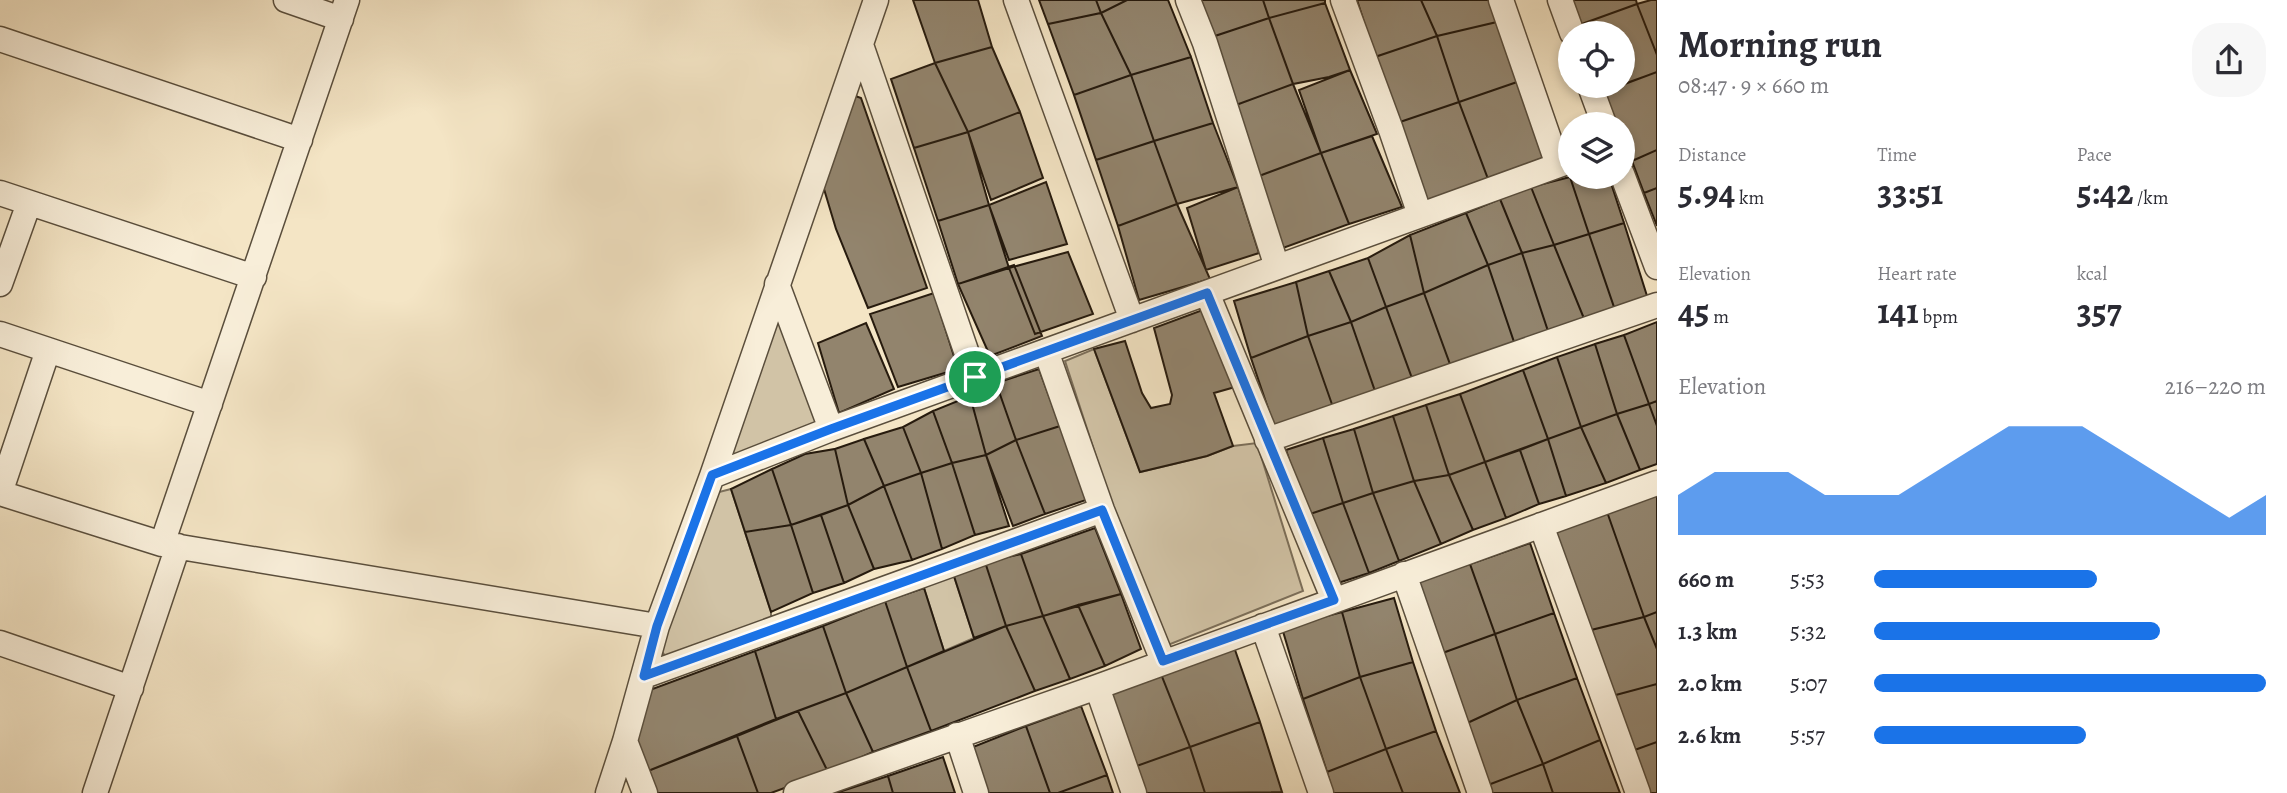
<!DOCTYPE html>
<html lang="en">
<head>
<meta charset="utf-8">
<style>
	body { margin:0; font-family:Alegreya,serif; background:#f7f7f7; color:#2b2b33; height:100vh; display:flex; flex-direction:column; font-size:26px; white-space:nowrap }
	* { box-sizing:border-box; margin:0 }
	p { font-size:23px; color:#7c7c81 }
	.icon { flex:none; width:38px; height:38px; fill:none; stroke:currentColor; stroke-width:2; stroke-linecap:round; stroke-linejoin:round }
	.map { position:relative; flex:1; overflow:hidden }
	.details { display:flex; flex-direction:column; background:#fff; width:630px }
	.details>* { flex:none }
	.buttons { position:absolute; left:1558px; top:21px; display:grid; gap:14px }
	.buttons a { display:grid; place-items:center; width:77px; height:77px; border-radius:50%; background:#fff; box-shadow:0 4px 10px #0003; font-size:35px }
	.pin { position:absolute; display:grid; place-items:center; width:60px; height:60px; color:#fff; margin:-30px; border:4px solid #fff; border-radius:50%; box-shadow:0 2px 7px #0007 }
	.round { display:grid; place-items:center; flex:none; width:74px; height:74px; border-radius:28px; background:#f7f7f7 }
	.head { display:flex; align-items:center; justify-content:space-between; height:119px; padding:0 21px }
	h1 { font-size:38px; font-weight:600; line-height:52px }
	.metrics { display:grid; grid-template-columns:repeat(3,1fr); gap:10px; height:119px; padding:7px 21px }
	.metrics div { display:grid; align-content:center }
	.metrics b { font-size:35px; font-weight:600 }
	.metrics small { font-size:19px; font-weight:400 }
	.metrics p { font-size:19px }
	.chart { height:196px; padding:14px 21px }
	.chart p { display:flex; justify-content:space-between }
	.chart svg { width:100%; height:126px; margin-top:7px; fill:#1a73e8; opacity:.7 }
	ul { padding:0 21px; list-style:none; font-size:23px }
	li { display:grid; grid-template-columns:112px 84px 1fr; align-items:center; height:52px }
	li i { height:18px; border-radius:9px; background:#1a73e8 }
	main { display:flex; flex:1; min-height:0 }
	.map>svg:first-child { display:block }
	.green { fill:#d1c3a6; stroke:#7c6f5a; stroke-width:2 }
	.building { fill:#92846d; stroke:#271b0e; stroke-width:2 }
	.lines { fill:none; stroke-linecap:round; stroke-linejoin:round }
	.minor-casing { stroke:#5a4e3c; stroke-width:27 }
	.minor { stroke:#f8eed9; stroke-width:24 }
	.route-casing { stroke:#fff; stroke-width:14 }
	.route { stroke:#1a73e8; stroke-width:9 }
</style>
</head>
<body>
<main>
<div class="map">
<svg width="1657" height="793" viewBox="0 0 1657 793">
	<rect width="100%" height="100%" fill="#f4e5c5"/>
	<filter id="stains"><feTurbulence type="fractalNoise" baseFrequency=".00286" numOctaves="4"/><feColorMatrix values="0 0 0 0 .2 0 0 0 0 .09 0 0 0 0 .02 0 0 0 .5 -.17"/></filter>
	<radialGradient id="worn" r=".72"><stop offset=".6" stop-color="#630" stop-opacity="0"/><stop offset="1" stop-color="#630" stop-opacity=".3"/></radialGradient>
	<path class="green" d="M782,315L821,422L733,456L727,444L771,316Z
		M1094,349L1140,472L1207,456L1233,446L1257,443L1303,591L1163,647L1104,481L1065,361Z
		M731,489L771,612V622L667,658L659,648L715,493Z
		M952,570L974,638L944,651L924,588Z"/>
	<path class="building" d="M913,0H978L992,47L935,63Z
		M1039,0H1096L1101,13L1048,24Z
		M1096,0H1127L1101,13Z
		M1127,0H1168L1191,57L1131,75L1101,13Z
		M1199,0H1263L1269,18L1212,37Z
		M1263,0H1325V3L1269,18Z
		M1357,0H1421L1437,36L1375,57Z
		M1421,0H1489L1497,22L1437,36Z
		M1571,0H1636L1637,4L1579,25Z
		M1651,0H1657V55L1637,4Z
		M1325,3L1350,70L1329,77L1293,84L1269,18Z
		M1637,4L1657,55V72L1622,85V33H1582L1579,25Z
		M1101,13L1131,75L1074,95L1048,24Z
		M1269,18L1293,84L1236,105L1212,37Z
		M1497,22L1520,81L1459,102L1437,36Z
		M1437,36L1459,102L1397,123L1375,57Z
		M992,47L1020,112L968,132L935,63Z
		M1191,57L1213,123L1154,141L1131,75Z
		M935,63L968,132L914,148L891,79Z
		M1350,70L1377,134L1321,153L1299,90Z
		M1657,72V150L1632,161L1622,137V124H1617L1604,91Z
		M1131,75L1154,141L1096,160L1074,95Z
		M1520,81L1543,158L1488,179L1459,102Z
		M1293,84L1321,153L1259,176L1236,105Z
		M850,94L861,98L927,288L868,308L836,229L821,179Z
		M1459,102L1488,179L1425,203L1397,123Z
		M1020,112L1043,178L991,200L968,132Z
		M1213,123L1238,187L1177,204L1154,141Z
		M968,132L989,205L938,221L914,148Z
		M1372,136L1402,207L1349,224L1321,153Z
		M1154,141L1177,204L1118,226L1096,160Z
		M1657,150V188L1644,193L1632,161Z
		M1321,153L1349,224L1283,248L1259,176Z
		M1570,177L1589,234L1554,245L1531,187Z
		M1570,177H1609L1624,223L1589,234Z
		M1046,182L1067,244L1009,260L989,205Z
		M1238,187L1259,253L1206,270L1187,208Z
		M1531,187L1554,245L1522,253L1500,199Z
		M1657,188V226L1644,193Z
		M1500,199L1522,253L1488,265L1466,213Z
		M1177,204L1210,279L1139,300L1118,226Z
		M989,205L1009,268L958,284L938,221Z
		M1466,213L1488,265L1424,293L1410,235Z
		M1624,223L1648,299L1615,310L1589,234Z
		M1589,234L1615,310L1585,321L1554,245Z
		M1410,235L1424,293L1386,307L1368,258Z
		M1554,245L1585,321L1548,331L1522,253Z
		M1068,252L1093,314L1035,334L1009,268Z
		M1522,253L1548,331L1514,342L1488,265Z
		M1368,258L1386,307L1351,322L1329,271Z
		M1014,265L1042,336L990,356L958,284Z
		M1488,265L1514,342L1451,367L1424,293Z
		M1329,271L1351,322L1308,336L1296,282Z
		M1296,282L1308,336L1251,358L1234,301Z
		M934,293L958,369L898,387L870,314Z
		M1424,293L1451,367L1413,381L1386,307Z
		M1386,307L1413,381L1376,394L1351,322Z
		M1208,308L1235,387L1214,393L1233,446L1207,456L1140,472L1094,349L1125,341L1142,393L1151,408L1170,404L1172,395L1154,328Z
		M1351,322L1376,394L1334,410L1308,336Z
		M1657,322V401L1649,404L1624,335Z
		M866,323L894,389L839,413L818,343Z
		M1624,335L1649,404L1617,414L1595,344Z
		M1308,336L1334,410L1275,429L1251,358Z
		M1595,344L1617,414L1581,427L1557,357Z
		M1557,357L1581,427L1548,439L1523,370Z
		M1039,369L1060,426L1016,440L996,383Z
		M1523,370L1548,439L1485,462L1460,394Z
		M996,383L1016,440L986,455L970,396Z
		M1460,394L1485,462L1449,475L1426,405Z
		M970,396L986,455L952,463L933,411Z
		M1657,401V426L1649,404Z
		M1649,404L1657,426V464L1640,470L1617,414Z
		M1426,405L1449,475L1414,481L1393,416Z
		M933,411L952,463L921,473L903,427Z
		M1617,414L1640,470L1606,483L1581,427Z
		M1393,416L1414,481L1373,493L1354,429Z
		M1060,426L1086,500L1045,514L1016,440Z
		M903,427L921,473L884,486L864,439Z
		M1581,427L1606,483L1566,496L1548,439Z
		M1354,429L1373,493L1343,503L1323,438Z
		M1323,438L1343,503L1307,515L1286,450Z
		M864,439L884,486L848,505L835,449Z
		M1548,439L1566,496L1539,504L1520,450Z
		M1016,440L1045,514L1013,526L986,455Z
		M835,449L848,505L791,525L772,469L805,454Z
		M1520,450L1539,504L1506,518L1485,462Z
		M986,455L1009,526L975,535L952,463Z
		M1485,462L1506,518L1473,530L1449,475Z
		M952,463L975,535L942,549L921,473Z
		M772,469L791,525L745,532L731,489Z
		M921,473L942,549L912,560L884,486Z
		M1449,475L1473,530L1441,544L1414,481Z
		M1414,481L1441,544L1399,561L1373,493Z
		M884,486L912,560L874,569L848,505Z
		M1657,492V612L1644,617L1606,509Z
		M1373,493L1399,561L1369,573L1343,503Z
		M1343,503L1369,573L1335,584L1307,515Z
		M848,505L874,569L844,583L821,515Z
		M1606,509L1644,617L1587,631L1550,531Z
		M821,515L844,583L813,593L791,525Z
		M791,525L813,593L771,612L745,532Z
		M1095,528L1121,594L1043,616L1021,554Z
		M1530,543L1554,613L1495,634L1470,564Z
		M1021,554L1043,616L1006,626L985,562Z
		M985,562L1006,626L974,638L952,570Z
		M1470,564L1495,634L1437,655L1413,582Z
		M924,588L944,651L907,667L885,601Z
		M1121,594L1141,649L1105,666L1078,605Z
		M1394,598L1413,662L1360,677L1342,612Z
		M885,601L907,667L846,693L823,626Z
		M1078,605L1105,666L1070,679L1043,616Z
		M1342,612L1360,677L1303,699L1282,628Z
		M1657,612V649L1644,617Z
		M1554,613L1577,678L1517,700L1495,634Z
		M1043,616L1070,679L1035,691L1006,626Z
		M1644,617L1657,649V684L1612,696L1587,631Z
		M823,626L846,693L776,719L755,651Z
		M1006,626L1035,691L931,731L907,667Z
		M1495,634L1517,700L1463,725L1437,655Z
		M1234,647L1260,722L1190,747L1161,674Z
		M755,651L776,719L648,771L631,734L647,691Z
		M1413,662L1436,731L1386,749L1360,677Z
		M907,667L931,731L873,752L846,693Z
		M1161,674L1190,747L1131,768L1105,695Z
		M1360,677L1386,749L1327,772L1303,699Z
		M1577,678L1600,740L1543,764L1517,700Z
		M1657,684V742L1629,752L1612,696Z
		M846,693L873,752L828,772L798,711Z
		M1517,700L1543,764L1488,785L1463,725Z
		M1081,706L1107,775L1058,793H1050L1026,726Z
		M798,711L828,772L771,793H758L737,736Z
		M1260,722L1282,792L1205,793L1190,747Z
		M1026,726L1050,793H984L968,749Z
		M1436,731L1460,793H1403L1386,749Z
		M737,736L758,793H656L648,771Z
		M1600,740L1620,793H1553L1543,764Z
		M1657,742V793H1647L1629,752Z
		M1190,747L1205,793H1141L1131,768Z
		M1386,749L1403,793H1333L1327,772Z
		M943,757L955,793H893L888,776Z
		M1543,764L1553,793H1491L1488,785Z
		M1107,775L1113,793H1058Z
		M888,776L893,793H836Z"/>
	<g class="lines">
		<g class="minor-casing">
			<path id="minor" d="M286,0L341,19
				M1016,0L1132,320
				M1188,0L1205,43L1277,267
				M1343,0L1391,130L1420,215
				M1501,0L1558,165
				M1560,0L1572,33
				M0,39L300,140
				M861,45L975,377
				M1590,86L1604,124
				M1622,174L1657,267
				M0,193L254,277
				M0,284L29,203
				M777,284L831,429
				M1207,293L1334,600
				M0,334L210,404
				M1046,351L1102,510L1163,661
				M1267,440L1657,305
				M712,476L831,429L1570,161
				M0,493L162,544L657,626
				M0,493L48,350
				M1541,525L1638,793
				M162,544L347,0
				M1404,574L1480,793
				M1263,626L1321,793
				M0,643L131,688
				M644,676L1102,510
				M1097,687L1134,793
				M957,735L976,793
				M625,741L645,793
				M95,793L178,546
				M608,793L625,741L657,626L712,476L876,0
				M796,793L1097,687L1657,483"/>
		</g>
		<use href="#minor" class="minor"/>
	</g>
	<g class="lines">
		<g class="route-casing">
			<path id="route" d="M1207,293L1334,600L1163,661L1102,510L644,676L657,626L712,475L831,429Z"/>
		</g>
		<use href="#route" class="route"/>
	</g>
	<rect width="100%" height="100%" filter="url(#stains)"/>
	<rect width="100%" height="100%" fill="url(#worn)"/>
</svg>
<div class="buttons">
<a><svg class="icon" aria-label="locate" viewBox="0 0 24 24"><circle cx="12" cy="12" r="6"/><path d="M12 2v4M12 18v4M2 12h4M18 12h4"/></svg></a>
<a><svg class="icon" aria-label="layers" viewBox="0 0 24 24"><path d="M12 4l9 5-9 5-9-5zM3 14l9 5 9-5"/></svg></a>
</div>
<div class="pin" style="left:975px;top:377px;background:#1e9e55"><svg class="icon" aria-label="arrive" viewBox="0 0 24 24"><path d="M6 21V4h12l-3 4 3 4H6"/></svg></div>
</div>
<section class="details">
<div class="head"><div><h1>Morning run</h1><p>08:47 · 9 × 660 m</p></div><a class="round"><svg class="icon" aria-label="share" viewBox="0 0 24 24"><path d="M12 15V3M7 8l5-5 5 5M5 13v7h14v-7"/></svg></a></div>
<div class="metrics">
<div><p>Distance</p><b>5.94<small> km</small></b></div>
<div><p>Time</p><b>33:51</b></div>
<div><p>Pace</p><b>5:42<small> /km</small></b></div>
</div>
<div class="metrics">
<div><p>Elevation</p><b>45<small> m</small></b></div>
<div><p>Heart rate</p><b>141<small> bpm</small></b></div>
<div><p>kcal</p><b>357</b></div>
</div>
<div class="chart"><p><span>Elevation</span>216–220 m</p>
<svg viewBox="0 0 160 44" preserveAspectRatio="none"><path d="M0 44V30L10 22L20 22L30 22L40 30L50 30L60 30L70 22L80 14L90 6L100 6L110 6L120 14L130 22L140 30L150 38L160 30V44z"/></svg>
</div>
<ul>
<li><b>660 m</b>5:53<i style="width:57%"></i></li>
<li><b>1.3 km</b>5:32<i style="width:73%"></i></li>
<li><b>2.0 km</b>5:07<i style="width:100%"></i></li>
<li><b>2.6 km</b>5:57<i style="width:54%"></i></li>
</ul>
</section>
</main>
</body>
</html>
